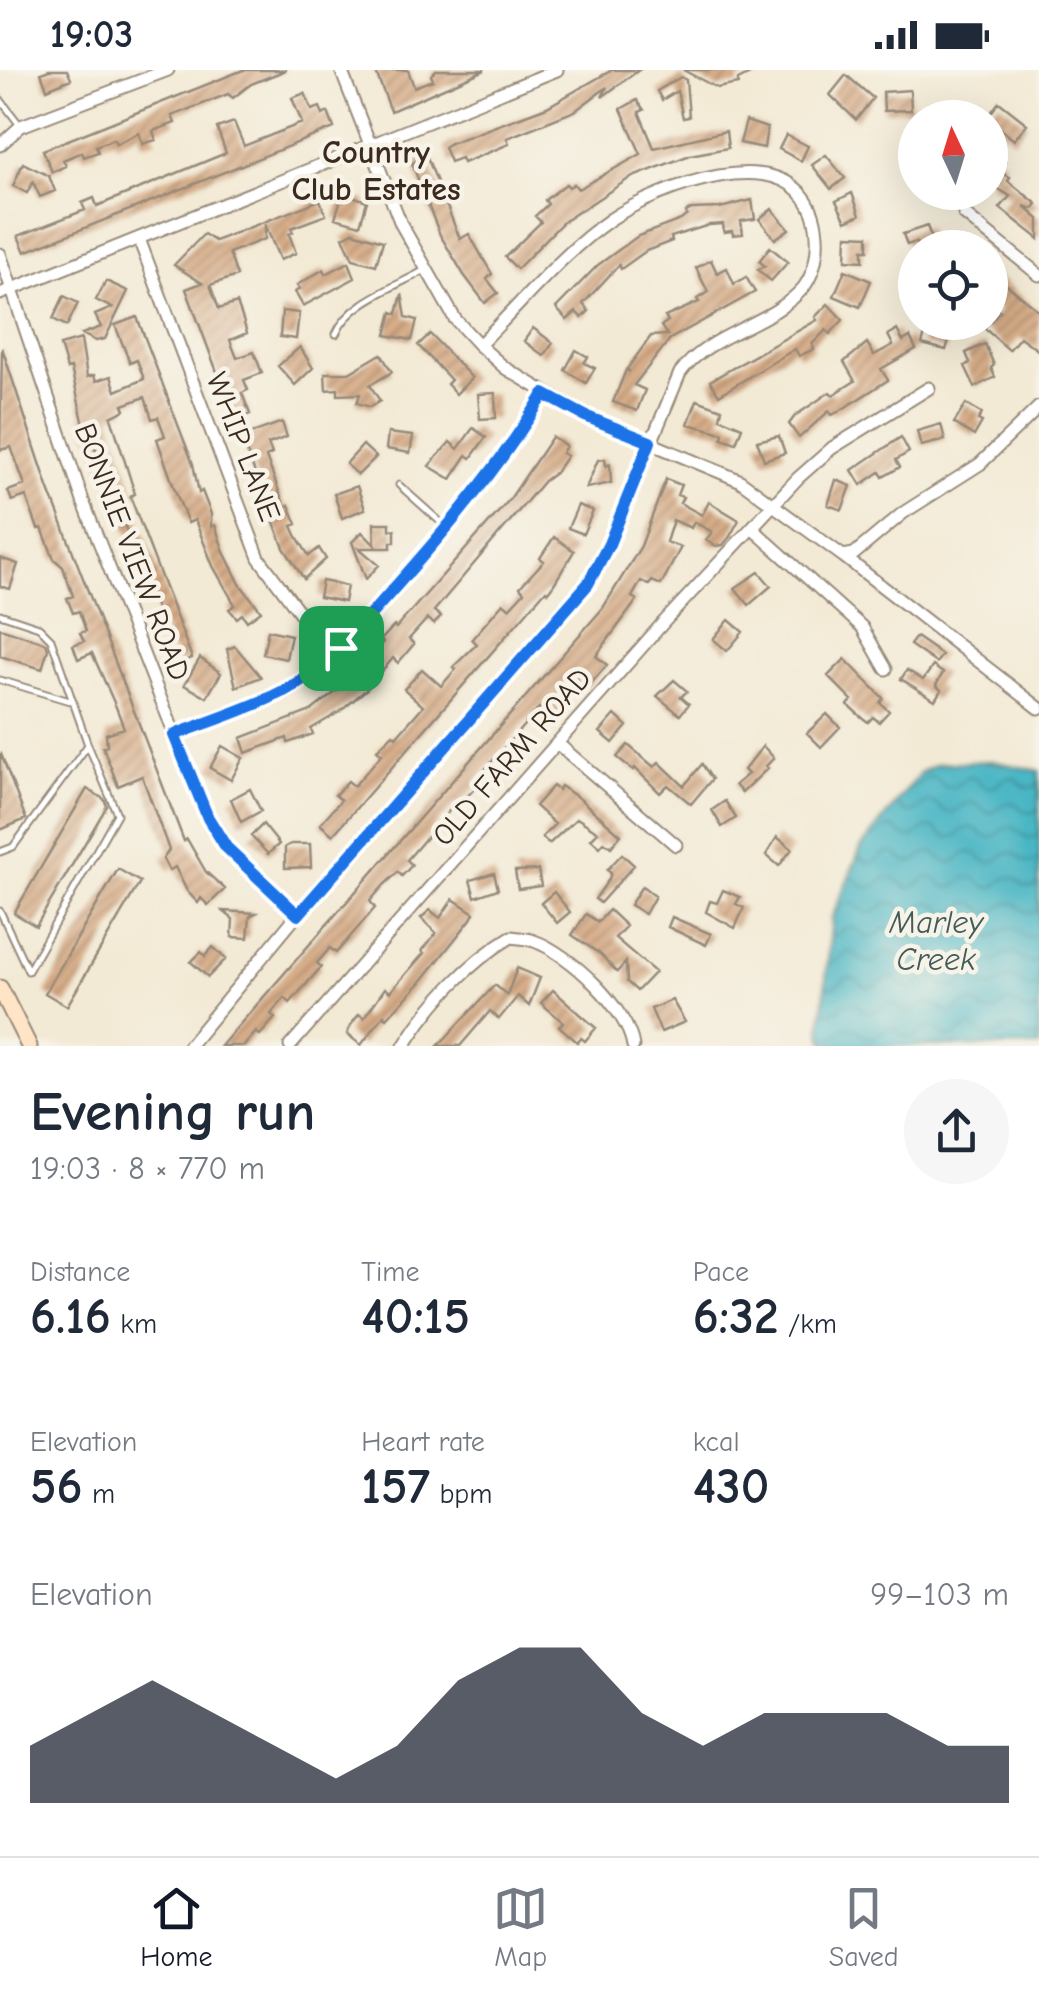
<!DOCTYPE html>
<html lang="en">
<head>
<meta charset="utf-8">
<style>
	body { margin:0; font-family:"Comic Neue",sans-serif; background:#f6f6f7; color:#1f2937; height:100vh; display:flex; flex-direction:column; font-size:38px; white-space:nowrap }
	* { box-sizing:border-box; margin:0 }
	p { font-size:32px; color:#747a83 }
	.icon { flex:none; width:55px; height:55px; fill:none; stroke:currentColor; stroke-width:2; stroke-linecap:round; stroke-linejoin:round }
	.map { position:relative; height:976px; overflow:hidden }
	.panel { display:flex; flex-direction:column; background:#fff; flex:1 }
	.panel>* { flex:none }
	.needle { width:65px; rotate:356deg }
	.controls { position:absolute; left:898px; top:30px; display:grid; gap:20px }
	.controls a { display:grid; place-items:center; width:110px; height:110px; border-radius:50%; background:#fff; box-shadow:0 10px 40px #0002; font-size:50px }
	.pin { position:absolute; display:grid; place-items:center; width:85px; height:85px; color:#fff; margin:-42px; border-radius:20px; box-shadow:0 5px 15px #0006 }
	.round { display:grid; place-items:center; flex:none; width:105px; height:105px; border-radius:52px; background:#f6f6f7 }
	.summary { display:flex; align-items:center; justify-content:space-between; height:170px; padding:0 30px }
	h1 { font-size:55px; font-weight:600; line-height:75px }
	.figures { display:grid; grid-template-columns:repeat(3,1fr); gap:15px; height:170px; padding:10px 30px }
	.figures div { display:grid; align-content:center }
	.figures b { font-size:50px; font-weight:600 }
	.figures small { font-size:28px; font-weight:400 }
	.figures p { font-size:28px }
	.chart { height:280px; padding:20px 30px }
	.chart p { display:flex; justify-content:space-between }
	.chart svg { width:100%; height:180px; margin-top:10px; fill:#111827; opacity:.7 }
	.status { display:flex; justify-content:space-between; align-items:center; height:70px; padding:0 50px; background:#fff; direction:ltr }
	.status svg { height:28px; fill:currentColor }
	.tab-bar { display:flex; justify-content:space-around; align-items:center; height:140px; border-top:2px solid #e0e1e3; background:#fff; font-size:28px; color:#747a83 }
	.tab-bar a { display:grid; justify-items:center; gap:5px }
	.tab-bar .on { color:#111827 }
	.map>svg:first-child { display:block }
	.water { fill:url(#water-waves); stroke:#427071; stroke-width:2.5 }
	.building { fill:url(#building-hatch) }
	.lines { fill:none; stroke-linecap:round; stroke-linejoin:round }
	.lane-casing { stroke:#978a7a; stroke-width:9 }
	.street-casing { stroke:#978a7a; stroke-width:15 }
	.secondary-casing { stroke:#978a7a; stroke-width:19 }
	.lane { stroke:#fff; stroke-width:5 }
	.street { stroke:#fff; stroke-width:11 }
	.secondary { stroke:#ffe4c6; stroke-width:15 }
	.route-casing { stroke:#fff; stroke-width:20 }
	.route { stroke:#1a73e8; stroke-width:12 }
	.labels { text-anchor:middle; dominant-baseline:central; stroke-width:9; stroke-linejoin:round; paint-order:stroke }
	.street-label { font-size:30px; fill:#3b2a1e; stroke:#f7f3e8 }
	.neighbourhood-label { font-size:32px; font-weight:bold; fill:#3b2a1e; stroke:#f7f3e8 }
	.water-label { font-size:32px; font-style:italic; fill:#405b58; stroke:#f7f3e8 }
</style>
</head>
<body>
<div class="status"><b>19:03</b><svg viewBox="0 0 49 12"><path d="M0 12V9h3v3zM5 12V6h3v6zM10 12V3h3v9zM15 12V0h3v12zM26 1h20v11H26zM47 4h2v5h-2z"/></svg></div>
<div class="map">
<svg width="1039" height="976" viewBox="0 0 1039 976">
	<defs>
		<pattern id="water-waves" width="16" height="10" patternUnits="userSpaceOnUse" patternTransform="scale(2.5)"><rect width="16" height="10" fill="#49b6c4"/><path d="M0 5q4-4 8 0t8 0" fill="none" stroke="#3e949f"/></pattern>
		<pattern id="building-hatch" width="6" height="6" patternUnits="userSpaceOnUse" patternTransform="scale(2.5)"><rect width="6" height="6" fill="#d7ad89"/><path d="M-1 1l2-2M0 6l6-6M5 7l2-2" fill="none" stroke="#b08d6f"/></pattern>
	</defs>
	<rect width="100%" height="100%" fill="#f7f3e8"/>
	<filter id="ink" filterUnits="userSpaceOnUse"><feTurbulence type="fractalNoise" baseFrequency=".01" numOctaves="2"/><feDisplacementMap in="SourceGraphic" scale="20" xChannelSelector="R" yChannelSelector="G"/><feConvolveMatrix kernelMatrix="1 2 1 2 8 2 1 2 1" color-interpolation-filters="sRGB"/></filter>
	<filter id="wash" filterUnits="userSpaceOnUse"><feTurbulence type="fractalNoise" baseFrequency=".0048" numOctaves="4" result="noise"/><feDisplacementMap in="SourceGraphic" scale="40" xChannelSelector="R" yChannelSelector="G"/><feGaussianBlur stdDeviation="2.25" result="paint"/><feColorMatrix in="noise" values="0 0 0 0 0 0 0 0 0 0 0 0 0 0 0 0 0 1.4 0 .05"/><feComposite in="paint" operator="in"/></filter>
	<g filter="url(#wash)">
		<rect width="100%" height="100%" fill="#f3ead5"/>
		<path class="water" d="M991,691L1039,701V976H826L821,962L832,848L861,778L920,703L937,694Z"/>
		<g id="blocks">
			<path class="building" d="M49,0H67L71,9L47,19L41,3Z
				M243,0H286L251,14L233,28L228,24L172,46L175,53L153,61L156,70L143,74L139,63L116,74L114,69L96,76L98,82L84,87L82,82L63,90L66,96L52,102L43,80Z
				M375,0H408L414,17L433,10L431,5L436,0H485L391,41Z
				M612,0H639L602,27L607,17L575,41L507,68L509,74L463,93L461,88L450,92L444,77L450,73L547,37Z
				M683,0H758L738,10V14L717,18Z
				M846,5L873,28L856,50L830,25Z
				M681,7L686,10L689,47L683,48L677,21L662,30L657,21Z
				M910,20L911,40L884,41L883,22Z
				M305,23L312,40L320,37L323,45L328,42L334,58L25,182L18,166L85,140L82,133L94,128L97,136L226,83L217,58L234,52L244,76L302,53L292,28Z
				M637,30L644,40L639,42L654,78L726,61L728,78L690,85L630,108L563,152L517,199L505,187L541,152L535,146L548,134L545,130L566,114L569,117L574,114L578,119L641,84L621,39Z
				M999,32L1027,54L1014,70L987,48Z
				M746,51L767,58L764,78L740,73Z
				M786,65L808,76L801,91L779,79Z
				M826,85L845,108L831,119L812,95Z
				M996,86L1006,92L1000,102L1010,107L1008,111L1037,134L1033,139L1024,136L1039,149V169L1000,138L1010,126L992,115L990,119V96Z
				M427,87L460,169L469,164L492,204L487,209L498,223L485,233L464,205L440,165L419,112L412,93Z
				M23,93L49,106L55,121L40,127L33,112L27,123L13,116Z
				M343,123L367,131L360,155L335,148Z
				M852,123L860,145L846,151L836,131Z
				M320,130L326,145L291,158L293,162L289,164L296,183L280,190L265,154V169L229,183L237,206L210,215L219,239L237,233L242,247L247,263L230,270L237,288L254,282L262,303L244,310L248,320L242,323L250,344L235,350L186,219L202,213L174,195L204,164L215,171Z
				M752,130L755,149L741,151L743,164L733,165L732,161L724,162L723,154L709,155L671,167L672,171L646,181L621,199L619,195L583,234L589,241L582,248L576,242L567,250L556,238L598,195L638,166L681,150L687,145L686,142L692,139L720,138Z
				M772,139L789,159L775,169L759,149Z
				M927,156L935,178H918L916,172L907,175L903,164Z
				M353,162L383,171L376,195L353,189L343,167Z
				M847,165L868,166V180H863V191L846,190Z
				M770,177L788,192L771,211L758,200L765,196L759,191Z
				M711,190L717,203L727,198L734,214L746,207L755,222L670,269L634,315L645,320L637,341L613,332L626,300L630,302L627,299L651,266L667,265L661,256L668,251L665,247L699,232L697,229L708,222L696,198Z
				M349,192L355,208L303,236L295,222L300,219L297,215L324,199L326,204Z
				M845,200L871,211L860,237L834,226Z
				M990,201L1039,241V281L1020,267L1009,280L984,258L1000,241L990,233Z
				M106,211L128,221L105,269L96,271L82,264L101,257L95,245L112,238L96,230Z
				M402,224L406,247L417,250L412,270L386,265L392,242L397,244Z
				M64,226L78,233L67,256L53,249Z
				M828,234L843,250L830,264L826,260L812,274L814,279L799,286L795,279L719,325L710,311L817,250L815,247Z
				M282,241L299,243L296,269L280,267Z
				M137,247L193,394L199,423L202,421L211,444V457L215,455L224,482L240,514L261,541L247,551L242,544L237,548L229,539L235,535L213,496L195,450L188,453L176,423L157,369L165,366L158,347L152,349L145,327L123,335L125,340L111,347L135,424L130,426L192,588L177,594L94,375L85,360L71,298L67,299L60,275L81,269L87,307L94,305L96,311L111,306L116,321L144,309L137,290L130,293L115,255Z
				M927,257L951,264L946,280L922,274Z
				M533,258L553,273L544,286L524,271Z
				M897,260L903,271L910,267L916,279L881,299L888,310L838,342L832,345L829,341L799,368L789,354L795,346L830,322L833,325L855,311L844,292L867,273L874,285L893,275L888,265Z
				M430,264L472,308L456,324L447,314L451,310L418,275Z
				M985,274L994,295L991,298L995,307L975,317L965,296L970,293L966,283Z
				M300,277L313,298L295,315L278,296Z
				M2,278L48,417L184,771L187,769L206,802L225,819L208,835L201,828L198,833L187,821L175,797L169,801L163,789L169,780L142,706L118,716L103,677L107,676L106,664L124,658L116,637L92,583L78,589L73,575L84,571L80,563L86,561L79,541L73,543L67,528L73,526L63,497L54,489L42,458L38,459L26,426L12,431L8,421L25,415L11,377L0,380Z
				M576,280L588,287L584,293L595,298L586,313L565,300Z
				M381,284L392,302L370,315L380,331L370,337L357,333L360,324L338,325V319L326,320L325,303H349Z
				M495,323L496,348L480,349L478,324Z
				M697,330L722,339L720,348L742,357L736,373L722,368L723,363L688,354Z
				M966,334L982,344L978,350L982,352L974,366L954,353Z
				M282,352L287,367L268,374L272,384L266,387L285,437L289,435L297,454L292,456L297,467L309,486L319,478L326,489L304,509L284,478L241,367Z
				M941,354L945,370L921,376L917,361Z
				M473,358L486,367L471,388L467,385L451,409L429,396L450,372L458,379Z
				M388,363L413,366L410,383L386,379Z
				M779,366L785,383L764,390L757,371Z
				M552,367L566,376L562,383L567,386L556,402L544,411L434,541L441,547L434,554L427,549L409,569L414,574L398,593L393,588L370,616L341,641L311,659L313,664L288,673L287,668L246,683L241,668L311,641L359,604L383,572L381,570L394,556L396,558L510,429Z
				M901,367L909,382L896,390L900,397L883,407L880,402L861,415L852,400Z
				M363,375L376,387L358,405L346,394Z
				M605,389L606,396L610,394L611,413L586,418L598,390Z
				M666,409L681,415L677,425L683,427L680,433L702,445L709,432L739,450L729,468L723,475L715,476L706,470L712,462L694,452L691,458L673,450L666,472L681,477L661,515L652,511L649,515L641,511L632,527L637,530L596,586L607,595L587,618L576,609L554,632L562,640L553,650L539,638L474,712L478,715L459,735L456,733L407,790L412,795L402,806L398,802L384,815L370,831L375,838L336,883L330,878L317,893L321,897L290,933L285,928L271,944L275,948L260,965L256,962L244,976H221L603,538L641,476Z
				M836,410L851,416L842,440L828,435Z
				M357,416L365,439L342,448L334,424Z
				M578,435L593,441L583,464L568,458Z
				M374,453H390V460H395V472H391V478H359L379,495L366,509L352,472L362,462L375,475Z
				M554,467L574,481L554,514L548,522L546,520L333,765L320,754L341,730L335,725L348,711L354,716L382,684L377,680L393,664L396,667L423,636L404,619L408,615L422,599L441,616L456,599L453,597L477,574L472,569L503,533L509,538L524,522L520,517L544,491L540,488Z
				M0,488L18,494L10,519L0,516Z
				M759,502L771,516L749,535L735,518Z
				M322,511L347,516L344,532L319,527Z
				M729,550L743,562L727,581L713,569Z
				M0,558L46,573L48,579L42,599L0,586Z
				M268,560L291,565L286,589L263,584Z
				M916,567L942,585L936,593L910,575Z
				M235,576L261,607L236,617L227,579Z
				M200,588L221,603L207,627L184,615Z
				M845,589L883,628L880,633L889,641L879,652L873,647L868,652L859,645L848,635L852,630L828,606Z
				M933,596L943,603L936,615L941,620L935,630L901,609L907,600L923,610Z
				M674,610L687,621L681,627L689,634L680,645L657,626Z
				M827,644L840,657L821,677L807,663Z
				M615,645L627,656L613,673L600,662Z
				M628,675L654,697L659,692L684,716L702,694L712,709L691,734L668,715L660,723L635,698L633,700L617,687Z
				M222,676L243,688L231,710L210,698Z
				M763,676L774,688L766,696L768,698L742,723L735,715L748,704L744,700Z
				M1,684L26,749L0,760V685Z
				M553,716L558,720L561,716L580,729L621,765L611,777L604,772L600,777L591,769L598,762L577,748L549,774L542,767L555,754L535,736Z
				M87,719L104,729L107,736L36,856L14,843Z
				M250,719L261,741L241,752L231,729Z
				M725,731L736,748L722,757L712,740Z
				M263,754L279,774L268,784L251,766Z
				M777,767L792,779L779,796L766,785Z
				M291,774H310L311,797L285,798V777Z
				M622,784L634,795L600,833L595,829L609,809L611,803L607,800Z
				M118,799L140,812L67,936L45,923Z
				M538,800L541,816L518,819L515,801Z
				M494,803L498,819L475,827L470,810Z
				M642,816L655,826L645,844L630,835Z
				M723,820L740,827L736,834L744,838L735,858L706,842L710,831L717,833Z
				M554,822L570,842L557,853L541,833Z
				M453,829L474,843L471,849L420,913L387,948L384,945L361,975L347,964L351,955L359,944L364,948L385,918L390,922L424,883L422,881L436,863L421,848L430,840L440,848Z
				M609,840L626,856L615,868L655,902L637,921L627,912L626,892L617,902L600,884L572,865L586,844L598,852Z
				M223,841L256,843L250,846L248,868L232,867L233,849Z
				M672,847L711,864L706,875L668,857Z
				M213,877L226,889L208,907L191,892L201,882L205,886Z
				M517,898L540,908L529,936L518,926L499,949L490,941L460,976H438L495,915L507,925Z
				M553,920L596,958L585,971L581,968L577,972L559,956L563,952L541,933Z
				M672,930L685,952L661,962L651,939Z"/>
		</g>
	</g>
	<g filter="url(#ink)">
		<use href="#blocks" fill-opacity="0" stroke="#978a7a" stroke-width="2.5"/>
		<g class="lines">
			<g class="lane-casing">
				<path id="lane" d="M0,29L19,54
					M336,264C349,232 396,217 425,200
					M399,415L445,456
					M0,544L39,557L51,569L88,675L13,777L0,782
					M0,610L73,632
					M0,841L28,901L117,744L88,675"/>
			</g>
			<g class="street-casing">
				<path id="street" d="M341,0L401,154L455,249L479,275L505,298L585,346L739,410L843,486L1039,638
					M0,75L21,56L168,0
					M964,144L1039,205
					M139,169L259,488L303,547L341,578
					M0,184L83,431L208,749L226,777L297,845
					M0,224L557,0
					M753,459L862,557L886,599
					M843,486L854,484L903,443L980,394L1039,337
					M174,665C226,645 283,629 327,593C405,508 484,423 544,325
					M558,674L676,775
					M189,976L297,845L587,514L609,474L680,303C710,262 771,256 804,217C819,197 820,166 813,144C786,67 657,118 611,149C562,183 521,234 479,275
					M290,976L663,553L798,408L832,378L929,318
					M404,976C431,933 468,893 511,867C518,868 527,868 534,871C569,883 628,939 633,976"/>
			</g>
			<g class="secondary-casing">
				<path id="secondary" d="M0,918L29,976"/>
			</g>
			<use href="#lane" class="lane"/>
			<use href="#street" class="street"/>
			<use href="#secondary" class="secondary"/>
		</g>
	</g>
	<g class="lines" filter="url(#ink)">
		<g class="route-casing">
			<path id="route" d="M544,324L585,346L650,372L609,474L588,514L298,845L226,777L208,748L174,665C226,645 283,629 327,593C404,507 484,423 544,324Z"/>
		</g>
		<use href="#route" class="route"/>
	</g>
	<g class="labels">
		<g class="street-label">
			<text transform="translate(243 377) rotate(69)">WHIP LANE</text>
			<text transform="translate(132 482) rotate(69)">BONNIE VIEW ROAD</text>
			<text transform="translate(512 687) rotate(-49)">OLD FARM ROAD</text>
		</g>
		<g class="neighbourhood-label">
			<text x="376" y="82">Country<tspan x="376" dy="37">Club Estates</tspan></text>
		</g>
		<g class="water-label">
			<text x="936" y="852">Marley<tspan x="936" dy="37">Creek</tspan></text>
		</g>
	</g>
</svg>
<div class="controls">
<a><svg class="needle" viewBox="-14 -14 28 28"><path d="M0-13l5 13h-10z" fill="#e53935"/><path d="M0 13l5-13h-10z" fill="#747a83"/></svg></a>
<a><svg class="icon" aria-label="locate" viewBox="0 0 24 24"><circle cx="12" cy="12" r="6"/><path d="M12 2v4M12 18v4M2 12h4M18 12h4"/></svg></a>
</div>
<div class="pin" style="left:341px;top:578px;background:#1e9e55"><svg class="icon" aria-label="arrive" viewBox="0 0 24 24"><path d="M6 21V4h12l-3 4 3 4H6"/></svg></div>
</div>
<section class="panel">
<div class="summary"><div><h1>Evening run</h1><p>19:03 · 8 × 770 m</p></div><a class="round"><svg class="icon" aria-label="share" viewBox="0 0 24 24"><path d="M12 15V3M7 8l5-5 5 5M5 13v7h14v-7"/></svg></a></div>
<div class="figures">
<div><p>Distance</p><b>6.16<small> km</small></b></div>
<div><p>Time</p><b>40:15</b></div>
<div><p>Pace</p><b>6:32<small> /km</small></b></div>
</div>
<div class="figures">
<div><p>Elevation</p><b>56<small> m</small></b></div>
<div><p>Heart rate</p><b>157<small> bpm</small></b></div>
<div><p>kcal</p><b>430</b></div>
</div>
<div class="chart"><p><span>Elevation</span>99–103 m</p>
<svg viewBox="0 0 160 44" preserveAspectRatio="none"><path d="M0 44V30L10 22L20 14L30 22L40 30L50 38L60 30L70 14L80 6L90 6L100 22L110 30L120 22L130 22L140 22L150 30L160 30V44z"/></svg>
</div>
</section>
<nav class="tab-bar">
<a class="on"><svg class="icon" aria-label="home" viewBox="0 0 24 24"><path d="M3 11l9-7 9 7M6 9v11h12V9"/></svg>Home</a>
<a><svg class="icon" aria-label="map" viewBox="0 0 24 24"><path d="M3 6l6-2 6 2 6-2v14l-6 2-6-2-6 2zM9 4v14M15 6v14"/></svg>Map</a>
<a><svg class="icon" aria-label="saved" viewBox="0 0 24 24"><path d="M7 4h10v16l-5-4-5 4z"/></svg>Saved</a>
</nav>
</body>
</html>
